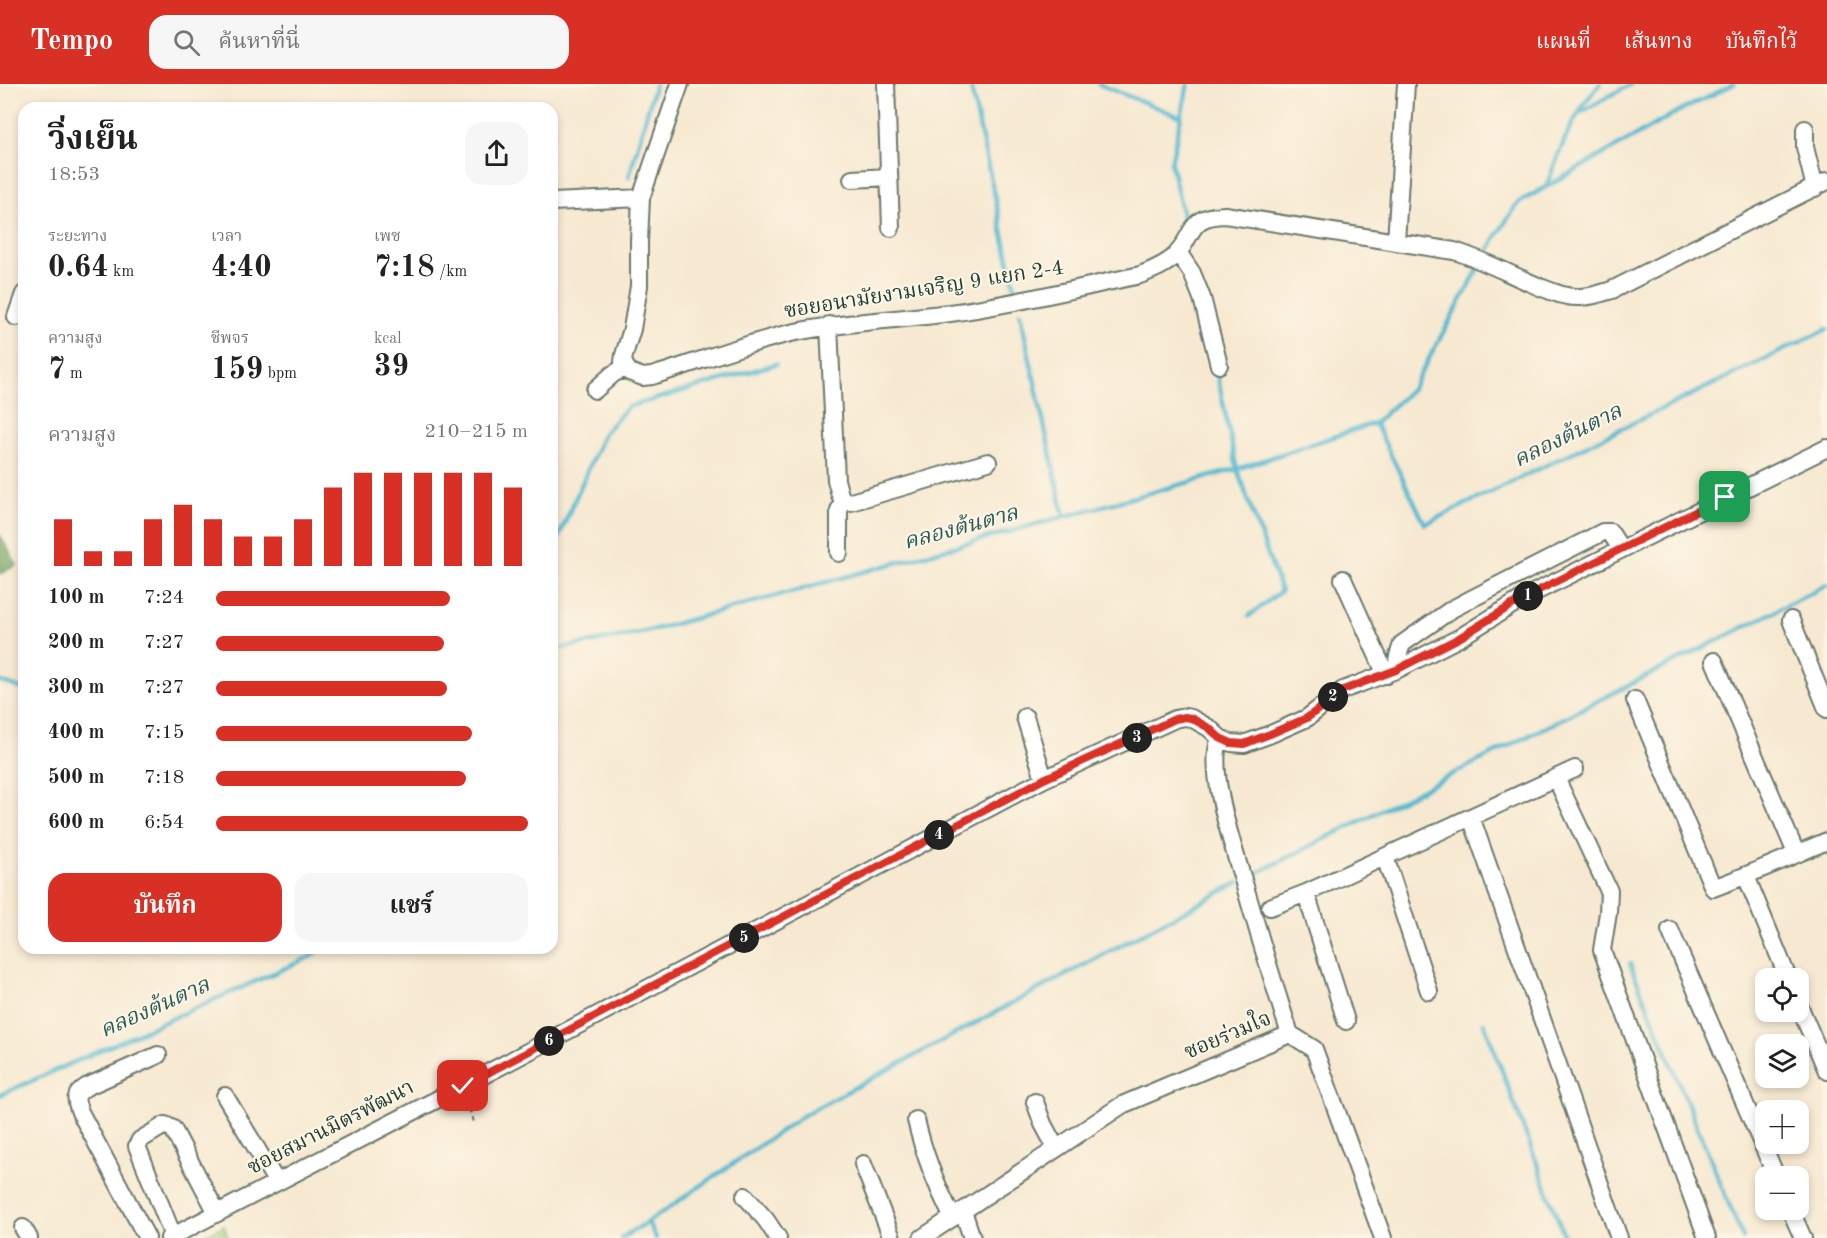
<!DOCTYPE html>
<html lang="th">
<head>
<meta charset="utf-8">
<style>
	body { margin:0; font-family:"Old Standard TT","Noto Serif Thai",serif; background:#f6f6f6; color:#222; height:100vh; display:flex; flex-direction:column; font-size:22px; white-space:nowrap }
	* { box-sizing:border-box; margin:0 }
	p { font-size:20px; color:#767676 }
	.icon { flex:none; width:33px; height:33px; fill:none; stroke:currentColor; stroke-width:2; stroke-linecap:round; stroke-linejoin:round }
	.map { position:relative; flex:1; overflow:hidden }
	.drawer { position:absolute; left:18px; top:18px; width:540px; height:852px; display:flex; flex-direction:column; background:#fff; border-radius:18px; box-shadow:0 3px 9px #0003 }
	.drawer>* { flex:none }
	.tools { position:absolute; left:1755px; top:884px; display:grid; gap:12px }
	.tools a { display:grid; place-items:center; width:54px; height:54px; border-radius:12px; background:#fff; box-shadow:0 3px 9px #0003; font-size:30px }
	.pin { position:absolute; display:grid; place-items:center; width:51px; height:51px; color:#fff; margin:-26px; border-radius:12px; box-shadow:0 3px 9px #0006 }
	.km { position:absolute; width:30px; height:30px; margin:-15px; border-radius:50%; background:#222; color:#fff; font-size:16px; line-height:30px; text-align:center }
	.round { display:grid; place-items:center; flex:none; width:63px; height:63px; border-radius:18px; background:#f6f6f6 }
	.overview { display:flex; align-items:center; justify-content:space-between; height:102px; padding:0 30px }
	h1 { font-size:33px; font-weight:700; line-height:45px }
	.stats { display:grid; grid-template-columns:repeat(3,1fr); gap:9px; height:102px; padding:6px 30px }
	.stats div { display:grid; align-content:center }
	.stats b { font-size:30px; font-weight:700 }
	.stats small { font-size:16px; font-weight:400 }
	.stats p { font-size:16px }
	.chart { height:168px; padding:12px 30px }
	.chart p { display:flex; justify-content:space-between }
	.chart svg { width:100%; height:108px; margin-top:6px; stroke:#d93025; stroke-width:6 }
	.button { display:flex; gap:12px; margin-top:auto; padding:12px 30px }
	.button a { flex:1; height:69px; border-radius:18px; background:#d93025; color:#fff; font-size:24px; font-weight:700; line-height:69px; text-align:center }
	.button a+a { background:#f6f6f6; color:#222 }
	ul { padding:0 30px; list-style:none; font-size:20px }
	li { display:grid; grid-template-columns:96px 72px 1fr; align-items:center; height:45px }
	li i { height:15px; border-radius:8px; background:#d93025 }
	header { display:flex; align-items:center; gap:36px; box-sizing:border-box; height:84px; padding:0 30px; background:#d93025; color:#fff }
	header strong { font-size:28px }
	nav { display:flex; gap:33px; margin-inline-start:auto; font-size:21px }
	.search { width:420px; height:54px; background:#f6f6f6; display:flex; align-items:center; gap:15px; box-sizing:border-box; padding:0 21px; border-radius:18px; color:#767676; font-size:22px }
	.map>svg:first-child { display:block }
	.green { fill:#94c170; stroke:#5a7f52; stroke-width:1.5 }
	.forest { fill:#77a762; stroke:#4b724b; stroke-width:1.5 }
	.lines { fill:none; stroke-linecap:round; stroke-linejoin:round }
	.stream { stroke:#52b9d0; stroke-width:4.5 }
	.minor-casing { stroke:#6b796b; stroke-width:20 }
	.path { stroke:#6b796b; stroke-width:3; stroke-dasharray:4.5 4.5; stroke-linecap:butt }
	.minor { stroke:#fff; stroke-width:16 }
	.route-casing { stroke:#fff; stroke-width:12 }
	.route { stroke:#d93025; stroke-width:8 }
	.labels { text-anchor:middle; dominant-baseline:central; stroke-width:4.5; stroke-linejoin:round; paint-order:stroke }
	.street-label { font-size:21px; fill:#1f3d34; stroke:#fcf5e5 }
	.water-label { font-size:22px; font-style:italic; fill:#2c5c5b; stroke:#fcf5e5 }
</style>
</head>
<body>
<header>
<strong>Tempo</strong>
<div class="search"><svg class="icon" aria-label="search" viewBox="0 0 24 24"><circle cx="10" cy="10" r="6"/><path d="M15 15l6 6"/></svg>ค้นหาที่นี่</div>
<nav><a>แผนที่</a><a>เส้นทาง</a><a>บันทึกไว้</a></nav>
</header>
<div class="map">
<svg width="1827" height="1154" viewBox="0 0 1827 1154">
	<rect width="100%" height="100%" fill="#fcf5e5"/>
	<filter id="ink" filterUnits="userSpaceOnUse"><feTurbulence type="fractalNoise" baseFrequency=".0167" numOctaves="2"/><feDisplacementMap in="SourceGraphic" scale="12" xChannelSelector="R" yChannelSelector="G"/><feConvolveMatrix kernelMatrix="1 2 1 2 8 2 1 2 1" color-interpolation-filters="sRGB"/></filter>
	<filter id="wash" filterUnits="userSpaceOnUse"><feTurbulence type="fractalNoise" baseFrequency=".008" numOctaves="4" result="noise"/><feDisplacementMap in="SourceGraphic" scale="24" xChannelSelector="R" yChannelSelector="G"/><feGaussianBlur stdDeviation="1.35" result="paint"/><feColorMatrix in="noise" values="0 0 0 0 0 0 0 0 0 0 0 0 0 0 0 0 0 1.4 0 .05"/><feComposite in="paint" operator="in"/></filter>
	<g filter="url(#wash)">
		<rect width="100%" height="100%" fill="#f7e9d1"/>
		<path class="green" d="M224,1141L228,1154H200Z"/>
		<path class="forest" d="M0,451L17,481L0,490Z"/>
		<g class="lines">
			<path class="stream" d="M970,0L1015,205
				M1098,0L1181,33
				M1578,30L1631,0
				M629,93L655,0
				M1546,103C1560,66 1573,29 1600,0
				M1184,136L1171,79L1188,0
				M1020,229L1064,433
				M1216,285L1237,385L1281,507L1249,532
				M1375,339L1412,305L1497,151L1518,119L1670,32L1734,0
				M552,468L604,349L628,323L776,280
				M552,566L645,548L1237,385L1375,339L1425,440L1827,245
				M0,597L24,606
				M1247,794L1827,501
				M1630,880L1743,1154
				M1484,939L1565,1154
				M0,1011L310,873L321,864
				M648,1138L656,1154
				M621,1154L648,1138L807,1029L1239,798"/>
		</g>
	</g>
	<g filter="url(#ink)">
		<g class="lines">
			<g class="minor-casing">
				<path id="minor" d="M680,0L641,114L639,157V202L632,245L624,271L623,278L629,288L643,293L652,292C698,278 743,260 791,249C846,237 902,236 957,228C1019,219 1079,204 1140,191C1153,186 1168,180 1177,170C1195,148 1189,132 1225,131L1454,167C1484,176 1511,191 1540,203C1553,208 1566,214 1580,213C1591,213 1602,209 1612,206L1827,97
					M886,0L891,144
					M1805,45V63L1815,104
					M852,95L889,93
					M552,118L641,114
					M1396,158L1406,0
					M1178,168L1192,189L1202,214L1219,281
					M16,233L24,210
					M829,241L836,396L840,411L843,416L851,418L988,378
					M595,306L613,290L626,283
					M839,469V427L843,416
					M1343,495L1386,591
					M1791,536L1827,625
					M1714,577L1796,769
					M1396,586L1398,572L1402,560L1452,525L1471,515L1603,448H1610L1621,465
					M1635,616L1713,804C1752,790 1789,773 1827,757
					M1025,633L1044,695
					M1556,694L1609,807L1608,829L1602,866L1707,1154
					M1471,733L1619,1154
					M1385,773L1429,907
					M1746,792L1788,894
					M1306,809L1346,937
					M1270,823L1306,809L1575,685
					M1670,846L1776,1092
					M1798,919L1827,987
					M1290,950L1314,965L1383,1154
					M225,1012L276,1097
					M1035,1018L1043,1040L1056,1064
					M916,1036C924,1071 937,1103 953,1134
					M863,1080L892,1154
					M745,1112L766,1136L778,1154
					M1790,1125L1803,1154
					M963,1127L972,1154
					M23,1144L29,1154
					M173,1152L137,1062L140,1056L165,1041L173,1045L217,1129
					M147,1154L80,1028C75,1015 74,1011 86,1003L158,971
					M169,1154L463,1002L1044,695L1175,635L1185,633L1191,634L1209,644L1220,654L1231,659L1244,660L1271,650L1307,634L1343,606L1396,586L1459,554L1525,513L1827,364
					M922,1154L1122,1021L1290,950C1274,902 1260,854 1246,806C1236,770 1206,688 1220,654"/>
			</g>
			<path class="path" d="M467,1016L474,1040"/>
			<use href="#minor" class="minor"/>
		</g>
	</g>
	<g class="lines" filter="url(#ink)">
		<g class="route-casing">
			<path id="route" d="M463,1002L1044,695L1175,635L1185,633L1191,634L1209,644L1220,654L1231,659L1244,660L1270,650L1307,634L1343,606L1396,586L1459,554L1525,513L1725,413"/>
		</g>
		<use href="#route" class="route"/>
	</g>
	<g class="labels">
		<g class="street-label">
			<text transform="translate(924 206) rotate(-9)">ซอยอนามัยงามเจริญ 9 แยก 2-4</text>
			<text transform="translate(1228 952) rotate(-23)">ซอยร่วมใจ</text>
			<text transform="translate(331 1044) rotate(-27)">ซอยสมานมิตรพัฒนา</text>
		</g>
		<g class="water-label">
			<text transform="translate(1568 352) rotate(-26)">คลองต้นตาล</text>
			<text transform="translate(961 444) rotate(-15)">คลองต้นตาล</text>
			<text transform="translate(155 924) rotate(-24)">คลองต้นตาล</text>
		</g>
	</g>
</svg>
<div class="tools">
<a><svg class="icon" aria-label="locate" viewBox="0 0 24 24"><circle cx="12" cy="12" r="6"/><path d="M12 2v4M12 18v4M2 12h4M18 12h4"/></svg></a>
<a><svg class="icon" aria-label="layers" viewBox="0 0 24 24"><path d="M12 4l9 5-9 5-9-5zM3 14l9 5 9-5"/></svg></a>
<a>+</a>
<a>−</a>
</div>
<div class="pin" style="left:1725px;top:413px;background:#1e9e55"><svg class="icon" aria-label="arrive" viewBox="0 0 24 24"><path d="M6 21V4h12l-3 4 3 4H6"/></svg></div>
<div class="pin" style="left:463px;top:1002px;background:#d93025"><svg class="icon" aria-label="check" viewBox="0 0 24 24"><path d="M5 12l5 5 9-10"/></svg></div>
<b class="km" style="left:1528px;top:512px">1</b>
<b class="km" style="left:1333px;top:613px">2</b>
<b class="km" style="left:1137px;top:654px">3</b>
<b class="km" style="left:939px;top:751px">4</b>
<b class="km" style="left:744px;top:854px">5</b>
<b class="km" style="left:549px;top:957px">6</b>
<section class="drawer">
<div class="overview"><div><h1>วิ่งเย็น</h1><p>18:53</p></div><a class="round"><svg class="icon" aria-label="share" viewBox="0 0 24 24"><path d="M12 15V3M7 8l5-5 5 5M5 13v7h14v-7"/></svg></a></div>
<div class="stats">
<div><p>ระยะทาง</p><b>0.64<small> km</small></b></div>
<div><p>เวลา</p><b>4:40</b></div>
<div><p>เพซ</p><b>7:18<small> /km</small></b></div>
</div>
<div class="stats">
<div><p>ความสูง</p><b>7<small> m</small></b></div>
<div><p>ชีพจร</p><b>159<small> bpm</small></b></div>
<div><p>kcal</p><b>39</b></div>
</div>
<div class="chart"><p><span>ความสูง</span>210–215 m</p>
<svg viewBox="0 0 160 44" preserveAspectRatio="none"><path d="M5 44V25M15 44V38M25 44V38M35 44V25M45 44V19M55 44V25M65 44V32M75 44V32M85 44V25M95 44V12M105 44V6M115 44V6M125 44V6M135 44V6M145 44V6M155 44V12"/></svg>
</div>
<ul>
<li><b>100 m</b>7:24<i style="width:75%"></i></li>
<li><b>200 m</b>7:27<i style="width:73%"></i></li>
<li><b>300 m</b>7:27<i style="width:74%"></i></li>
<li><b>400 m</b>7:15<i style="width:82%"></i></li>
<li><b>500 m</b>7:18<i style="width:80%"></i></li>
<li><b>600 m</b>6:54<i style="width:100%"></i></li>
</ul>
<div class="button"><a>บันทึก</a><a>แชร์</a></div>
</section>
</div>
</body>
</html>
